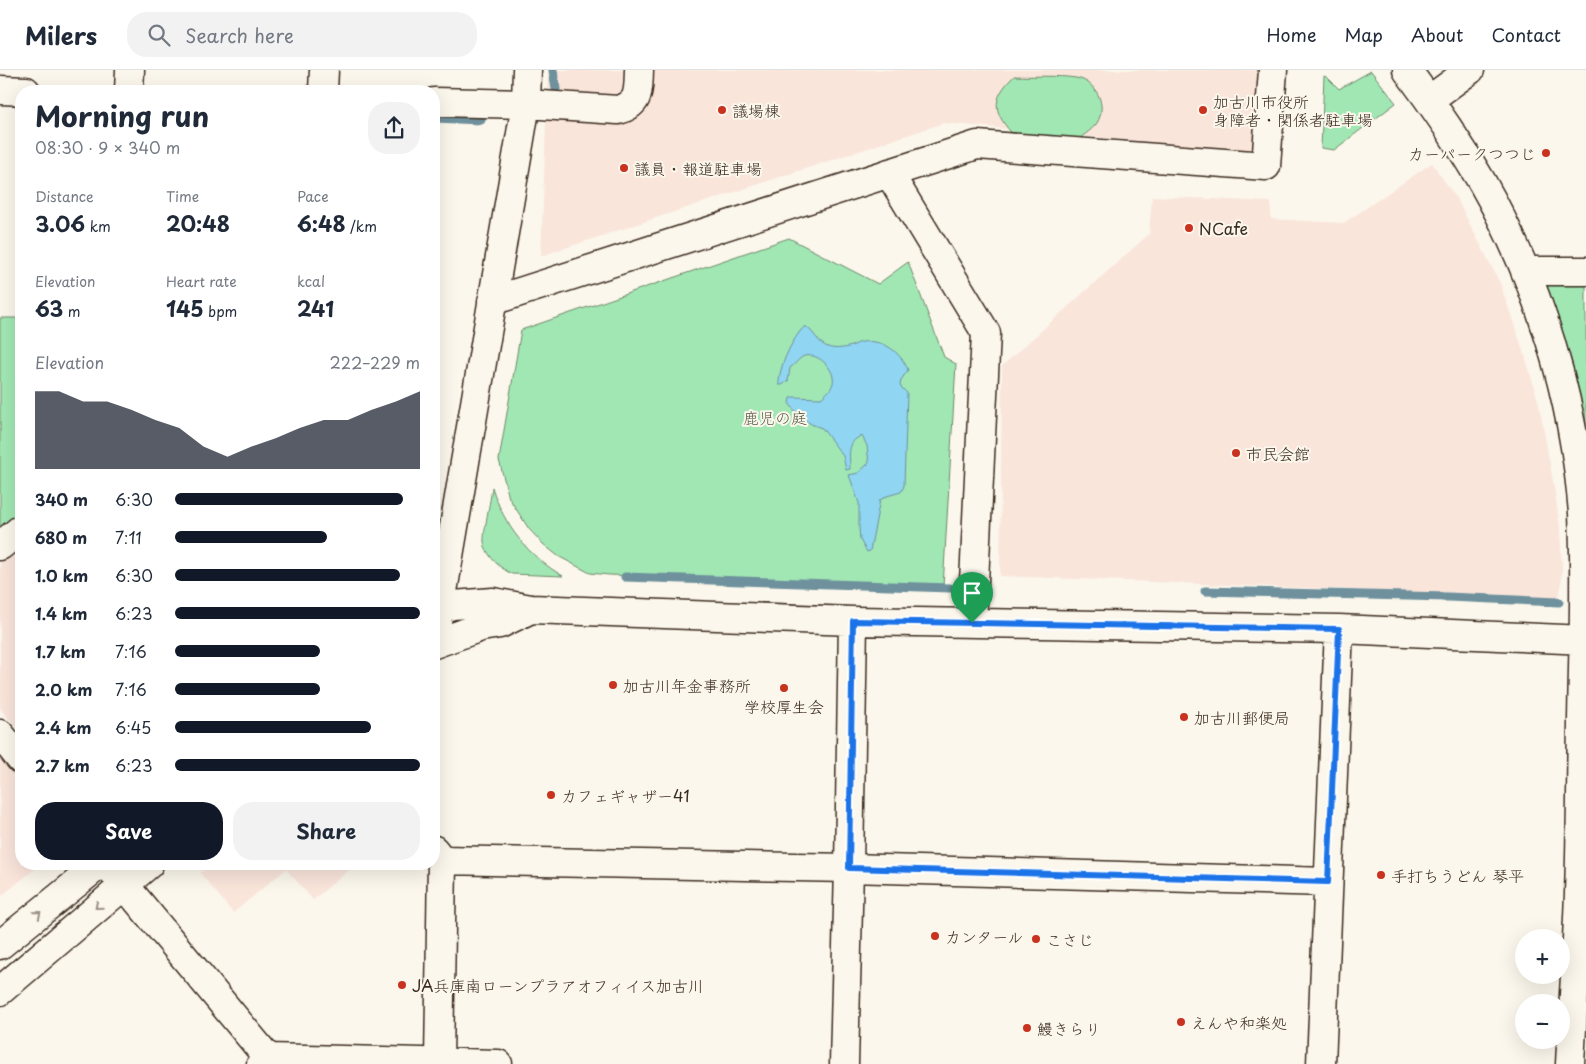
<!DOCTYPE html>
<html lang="en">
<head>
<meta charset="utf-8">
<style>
	body { margin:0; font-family:"Playpen Sans","Klee One",sans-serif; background:#f2f2f3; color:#1f2937; height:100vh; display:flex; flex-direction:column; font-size:19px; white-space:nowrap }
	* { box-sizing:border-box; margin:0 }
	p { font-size:16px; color:#747a83 }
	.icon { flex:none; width:28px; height:28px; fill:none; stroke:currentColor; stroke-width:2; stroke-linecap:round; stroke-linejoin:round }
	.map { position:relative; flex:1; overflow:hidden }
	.details { position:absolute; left:15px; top:15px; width:425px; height:785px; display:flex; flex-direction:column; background:#fff; border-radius:20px; box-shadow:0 5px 20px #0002 }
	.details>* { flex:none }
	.fabs { position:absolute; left:1515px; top:859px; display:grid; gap:10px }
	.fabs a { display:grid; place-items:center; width:55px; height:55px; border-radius:50%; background:#fff; box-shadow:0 5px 20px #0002; font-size:25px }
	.pin { position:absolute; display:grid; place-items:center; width:42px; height:42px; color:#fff; margin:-51px -21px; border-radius:50% 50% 50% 0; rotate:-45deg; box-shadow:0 0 5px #0007 }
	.pin .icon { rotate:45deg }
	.round { display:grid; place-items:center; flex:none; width:52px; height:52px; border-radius:20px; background:#f2f2f3 }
	.overview { display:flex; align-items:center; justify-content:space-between; height:85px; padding:0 20px }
	h1 { font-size:28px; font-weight:700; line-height:38px }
	.metrics { display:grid; grid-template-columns:repeat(3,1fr); gap:8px; height:85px; padding:5px 20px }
	.metrics div { display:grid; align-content:center }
	.metrics b { font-size:21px; font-weight:700 }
	.metrics small { font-size:14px; font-weight:400 }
	.metrics p { font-size:14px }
	.chart { height:140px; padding:10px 20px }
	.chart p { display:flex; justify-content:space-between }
	.chart svg { width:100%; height:90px; margin-top:5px; fill:#111827; opacity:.7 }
	.cta { display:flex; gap:10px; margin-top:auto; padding:10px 20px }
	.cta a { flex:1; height:58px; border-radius:20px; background:#111827; color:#fff; font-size:20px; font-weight:700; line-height:58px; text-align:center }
	.cta a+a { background:#f2f2f3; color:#1f2937 }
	ul { padding:0 20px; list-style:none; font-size:16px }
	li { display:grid; grid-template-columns:80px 60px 1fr; align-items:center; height:38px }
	li i { height:12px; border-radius:6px; background:#111827 }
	header { display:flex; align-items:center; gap:30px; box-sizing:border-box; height:70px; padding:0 25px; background:#fff; border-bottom:1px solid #e0e1e3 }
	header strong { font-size:24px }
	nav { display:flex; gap:28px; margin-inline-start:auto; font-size:18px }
	.search { width:350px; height:45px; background:#f2f2f3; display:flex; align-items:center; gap:12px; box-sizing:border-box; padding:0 18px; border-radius:20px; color:#747a83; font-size:19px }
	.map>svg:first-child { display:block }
	.built { fill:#fae5db }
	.green { fill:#a1e7b3; stroke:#6e8868 }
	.water { fill:#90d5f2; stroke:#6e919d }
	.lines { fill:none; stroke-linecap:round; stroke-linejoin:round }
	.stream { stroke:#6e919d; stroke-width:9 }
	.minor-casing { stroke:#3b2a1e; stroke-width:31 }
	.minor { stroke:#fbf7ec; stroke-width:28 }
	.oneway { stroke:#9b9085 }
	.route-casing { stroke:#fff; stroke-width:10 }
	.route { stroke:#1a73e8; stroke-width:6 }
	.poi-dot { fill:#c8321e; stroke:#fbf7ec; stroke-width:2 }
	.labels { text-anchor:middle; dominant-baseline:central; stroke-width:4; stroke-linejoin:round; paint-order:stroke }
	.poi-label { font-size:16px; fill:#3b2a1e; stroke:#fbf7ec; text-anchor:start }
	.park-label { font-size:16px; fill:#545943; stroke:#fbf7ec }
</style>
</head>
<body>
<header>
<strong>Milers</strong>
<div class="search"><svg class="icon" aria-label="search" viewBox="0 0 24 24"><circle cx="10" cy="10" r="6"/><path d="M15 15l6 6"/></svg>Search here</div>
<nav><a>Home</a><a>Map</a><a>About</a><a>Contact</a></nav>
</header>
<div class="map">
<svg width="1586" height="994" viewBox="0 0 1586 994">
	<rect width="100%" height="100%" fill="#fbf7ec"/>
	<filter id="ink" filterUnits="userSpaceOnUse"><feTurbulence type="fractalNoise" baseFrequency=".02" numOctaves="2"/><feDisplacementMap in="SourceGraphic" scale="10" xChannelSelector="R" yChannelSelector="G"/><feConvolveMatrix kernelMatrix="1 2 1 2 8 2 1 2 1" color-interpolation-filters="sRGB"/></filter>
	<g filter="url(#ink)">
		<path class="built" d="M548,0H1284L1282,85L944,53L541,186Z
			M1432,93L1458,131L1500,213L1527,292L1539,334L1554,416L1560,457L1562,498L1561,518L1558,528L1000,506L1002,296L1149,164L1152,126L1271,132V149L1344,153Z
			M21,472V664L0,638V489Z
			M0,686L21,712V794H41L0,827Z
			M211,794H356L313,830L286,799L233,843L200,803Z"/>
		<path class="green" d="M1371,1L1396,33L1334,80L1321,78L1324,6L1328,8L1339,19Z
			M1014,6C1034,7 1056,5 1076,8C1096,11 1108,35 1097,53C1091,61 1081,67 1073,73L1015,67C994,43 989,31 1014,6Z
			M789,168L878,214L908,192L944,287L956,294L943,517L609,505L590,503L558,486L543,474L529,459L509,428L499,390L521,260Z
			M1554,209L1586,210V360L1544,219Z
			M0,248H21V440L0,457Z
			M492,417C504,456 528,486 563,506L512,504C501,499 486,486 484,472C483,463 491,429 492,417Z"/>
		<path class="water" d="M805,256C814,261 818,274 828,277C835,280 847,278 854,275C857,274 859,272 862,272C883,269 900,281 908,300L901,310L900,316L907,323L904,416L901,422L887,426L880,430L870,481L867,482L860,470L859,458V433L849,405L858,403L869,393L867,376L862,366C846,371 850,386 850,399L846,400L843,386L822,358C807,354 798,346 789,333L790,328L794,327L821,328C826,324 831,320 833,313C836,299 816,280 802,287C798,290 794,295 790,298L788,311L782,315H779C778,298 793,267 805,256Z"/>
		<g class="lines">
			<path class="stream" d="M553,0L556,19
				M434,48L481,50
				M625,507L950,518
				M1205,521L1448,527L1559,532"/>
			<g class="minor-casing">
				<path id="minor" d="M1407,0C1434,36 1459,73 1482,112C1539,212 1574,328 1583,443C1586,512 1583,582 1582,651C1581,708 1581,766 1579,823C1577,880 1573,937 1570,994
					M0,20L26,21
					M129,21L130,0
					M323,21L324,0
					M1429,30L1470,0
					M434,32L526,34L618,40C641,34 638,19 639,0
					M889,103L986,263L972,553
					M1525,201H1586
					M492,231L977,75L1266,96L1273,0
					M0,476L21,459
					M434,541L453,535L493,532L531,539L853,551L1339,559L1586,570
					M434,562L440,539L526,34L527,0
					M434,574L481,557L500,554L531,539
					M0,664L21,690
					M434,780L442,790L439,992
					M442,790L849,798L1328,812
					M107,794L268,988
					M0,875L100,794
					M0,921L149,794
					M261,994L268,988L498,994
					M844,994L849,798L853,551
					M1321,994L1339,559"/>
			</g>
			<use href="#minor" class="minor"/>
		</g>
		<defs><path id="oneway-chevron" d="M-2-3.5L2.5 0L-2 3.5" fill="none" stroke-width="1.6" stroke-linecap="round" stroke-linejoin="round" transform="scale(1.25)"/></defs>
		<g class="oneway">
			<use href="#oneway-chevron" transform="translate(98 836) rotate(140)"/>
			<use href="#oneway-chevron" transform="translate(38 844) rotate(-39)"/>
		</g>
	</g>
	<g class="lines" filter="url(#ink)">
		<g class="route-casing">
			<path id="route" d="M853,551L1339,559L1328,812L849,798Z"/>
		</g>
		<use href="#route" class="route"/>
	</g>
	<g class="poi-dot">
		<circle cx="722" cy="40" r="5"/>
		<circle cx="1203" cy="40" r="5"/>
		<circle cx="1546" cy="83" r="5"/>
		<circle cx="624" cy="98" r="5"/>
		<circle cx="1189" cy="158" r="5"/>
		<circle cx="1236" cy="383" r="5"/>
		<circle cx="613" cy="615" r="5"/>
		<circle cx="784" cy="618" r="5"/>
		<circle cx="1184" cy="647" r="5"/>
		<circle cx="551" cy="725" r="5"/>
		<circle cx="1381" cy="805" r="5"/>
		<circle cx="935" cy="866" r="5"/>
		<circle cx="1036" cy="869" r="5"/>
		<circle cx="402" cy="915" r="5"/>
		<circle cx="1181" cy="952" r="5"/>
		<circle cx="1027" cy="958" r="5"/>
	</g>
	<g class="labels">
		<g class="poi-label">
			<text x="1213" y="31">加古川市役所<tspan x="1213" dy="18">身障者・関係者駐車場</tspan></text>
			<text x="732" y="40">議場棟</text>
			<text x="1536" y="83" text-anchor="end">カーパークつつじ</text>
			<text x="634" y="98">議員・報道駐車場</text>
			<text x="1199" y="158">NCafe</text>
			<text x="1246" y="383">市民会館</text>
			<text x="623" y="615">加古川年金事務所</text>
			<text x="784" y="636" text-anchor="middle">学校厚生会</text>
			<text x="1194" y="647">加古川郵便局</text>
			<text x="561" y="725">カフェギャザー41</text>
			<text x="1391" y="805">手打ちうどん 琴平</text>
			<text x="945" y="866">カンタール</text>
			<text x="1046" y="869">こさじ</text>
			<text x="412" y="915">JA兵庫南ローンプラアオフィイス加古川</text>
			<text x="1191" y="952">えんや和楽処</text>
			<text x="1037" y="958">鰻きらり</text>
		</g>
		<g class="park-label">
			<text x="775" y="347">鹿児の庭</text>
		</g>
	</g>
</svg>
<div class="fabs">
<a>+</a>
<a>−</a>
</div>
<div class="pin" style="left:972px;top:553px;background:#1e9e55"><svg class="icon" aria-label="arrive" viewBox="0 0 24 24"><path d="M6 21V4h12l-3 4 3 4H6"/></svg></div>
<section class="details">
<div class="overview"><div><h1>Morning run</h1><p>08:30 · 9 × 340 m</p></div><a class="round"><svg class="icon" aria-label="share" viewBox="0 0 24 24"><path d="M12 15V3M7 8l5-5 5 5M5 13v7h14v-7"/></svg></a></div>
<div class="metrics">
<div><p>Distance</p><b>3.06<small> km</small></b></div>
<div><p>Time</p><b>20:48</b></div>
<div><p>Pace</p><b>6:48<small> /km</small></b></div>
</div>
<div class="metrics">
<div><p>Elevation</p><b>63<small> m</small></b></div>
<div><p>Heart rate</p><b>145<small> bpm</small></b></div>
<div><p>kcal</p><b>241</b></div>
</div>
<div class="chart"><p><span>Elevation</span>222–229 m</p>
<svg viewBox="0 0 160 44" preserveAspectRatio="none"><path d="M0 44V6L10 6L20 11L30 11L40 15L50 20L60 24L70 33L80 38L90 33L100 29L110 24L120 20L130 20L140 15L150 11L160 6V44z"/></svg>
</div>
<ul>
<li><b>340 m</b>6:30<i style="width:93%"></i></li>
<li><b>680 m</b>7:11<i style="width:62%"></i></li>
<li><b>1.0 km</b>6:30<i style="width:92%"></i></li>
<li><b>1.4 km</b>6:23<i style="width:100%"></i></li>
<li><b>1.7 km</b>7:16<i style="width:59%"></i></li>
<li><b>2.0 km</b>7:16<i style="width:59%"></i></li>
<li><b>2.4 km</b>6:45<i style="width:80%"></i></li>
<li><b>2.7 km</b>6:23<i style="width:100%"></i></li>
</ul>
<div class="cta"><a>Save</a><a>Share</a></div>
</section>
</div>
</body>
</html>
